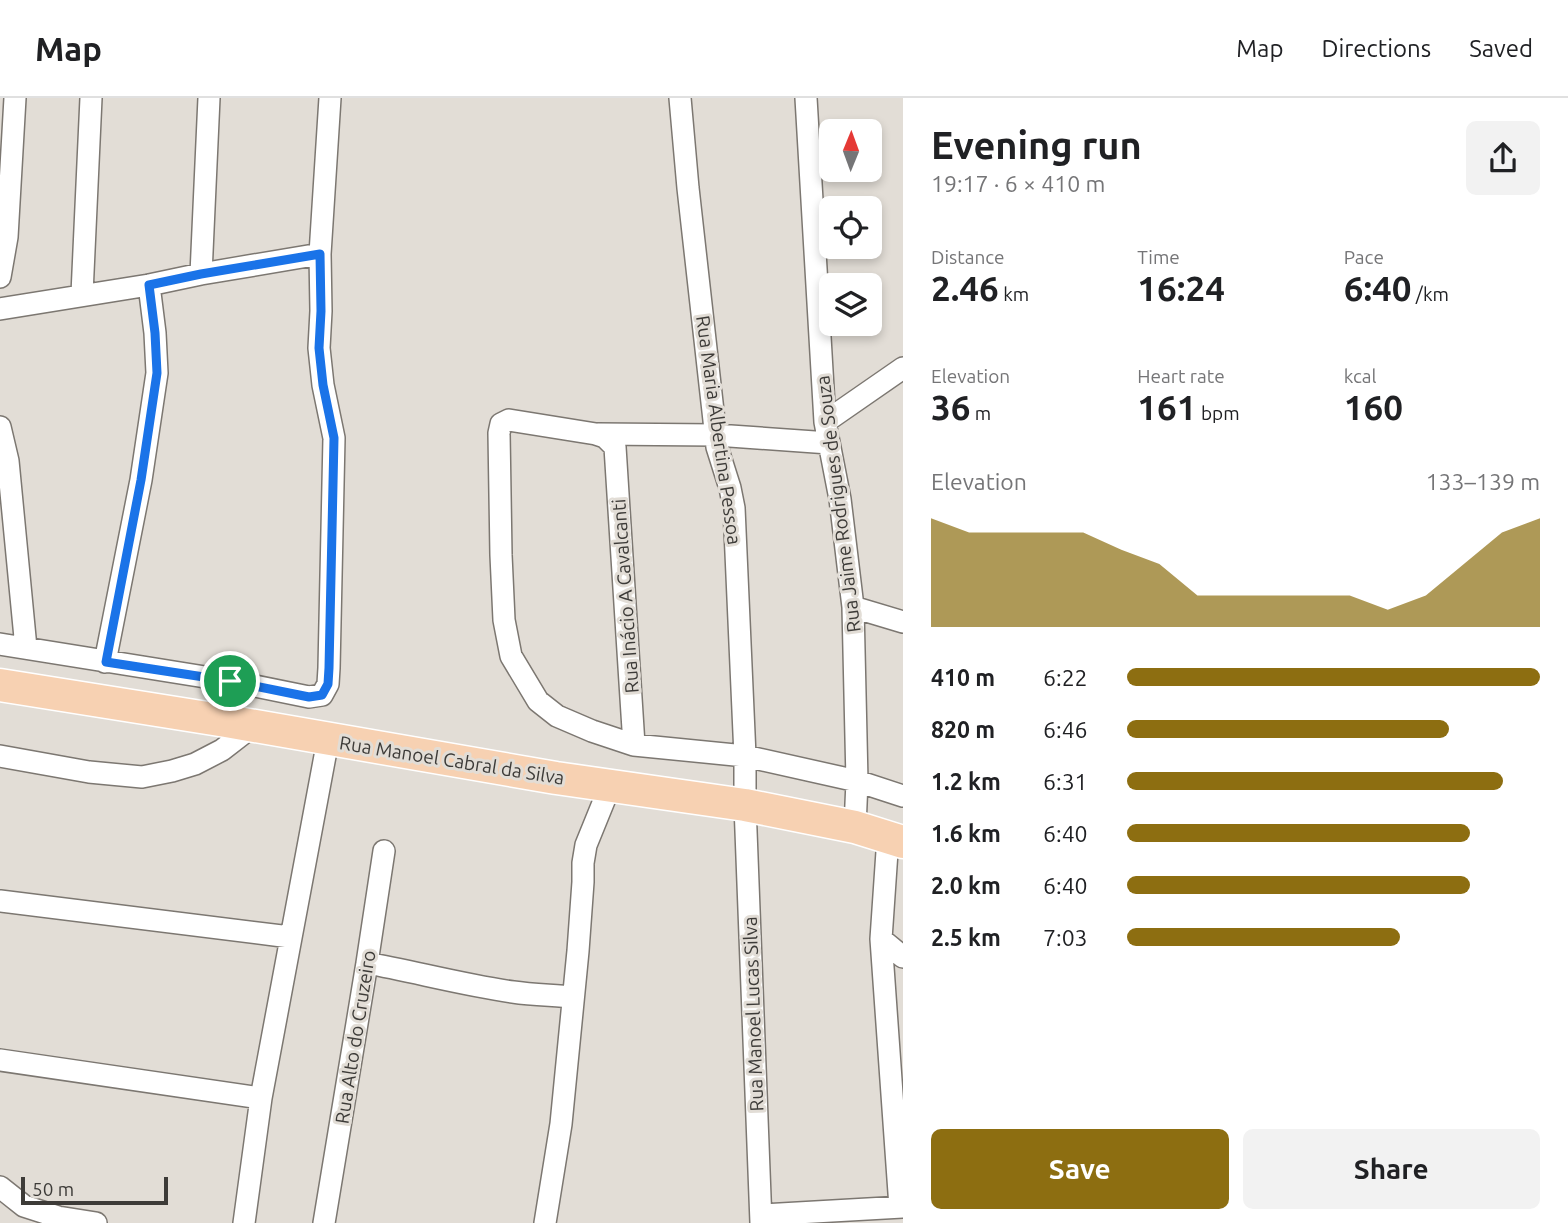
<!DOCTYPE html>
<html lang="en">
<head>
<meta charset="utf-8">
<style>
	body { margin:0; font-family:Ubuntu,sans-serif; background:#f2f2f2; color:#202124; height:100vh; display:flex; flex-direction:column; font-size:26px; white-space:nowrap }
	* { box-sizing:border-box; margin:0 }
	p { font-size:23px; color:#757577 }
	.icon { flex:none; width:38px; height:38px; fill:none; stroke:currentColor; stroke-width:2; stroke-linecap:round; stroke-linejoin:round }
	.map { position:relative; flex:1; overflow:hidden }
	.drawer { display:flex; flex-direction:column; background:#fff; width:665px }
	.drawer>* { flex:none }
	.needle { width:46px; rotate:1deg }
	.buttons { position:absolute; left:819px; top:21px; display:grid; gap:14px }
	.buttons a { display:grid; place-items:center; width:63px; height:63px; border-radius:10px; background:#fff; box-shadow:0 4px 10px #0003; font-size:35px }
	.scale { position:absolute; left:21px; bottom:18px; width:147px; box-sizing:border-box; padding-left:7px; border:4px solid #3d3b38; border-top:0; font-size:19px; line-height:24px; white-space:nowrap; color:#3d3b38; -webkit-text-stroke:5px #e2ddd6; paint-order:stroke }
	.pin { position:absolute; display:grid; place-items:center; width:60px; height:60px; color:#fff; margin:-30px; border:4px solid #fff; border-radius:50%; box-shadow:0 2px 7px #0007 }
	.round { display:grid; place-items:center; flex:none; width:74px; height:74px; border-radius:10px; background:#f2f2f2 }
	.summary { display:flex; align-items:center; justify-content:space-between; height:119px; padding:0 28px }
	h1 { font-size:38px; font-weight:700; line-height:52px }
	.figures { display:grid; grid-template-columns:repeat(3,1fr); gap:10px; height:119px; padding:7px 28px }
	.figures div { display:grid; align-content:center }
	.figures b { font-size:35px; font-weight:700 }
	.figures small { font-size:19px; font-weight:400 }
	.figures p { font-size:19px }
	.chart { height:196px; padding:14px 28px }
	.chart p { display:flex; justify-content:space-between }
	.chart svg { width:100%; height:126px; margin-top:7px; fill:#8d6e11; opacity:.7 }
	.button { display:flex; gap:14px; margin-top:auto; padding:14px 28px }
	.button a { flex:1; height:80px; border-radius:10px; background:#8d6e11; color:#fff; font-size:28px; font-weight:700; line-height:80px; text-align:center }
	.button a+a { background:#f2f2f2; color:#202124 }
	ul { padding:0 28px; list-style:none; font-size:23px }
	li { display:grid; grid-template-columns:112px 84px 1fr; align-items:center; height:52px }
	li i { height:18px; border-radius:9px; background:#8d6e11 }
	header { display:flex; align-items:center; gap:42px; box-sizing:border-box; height:98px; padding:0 35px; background:#fff; border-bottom:2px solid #e0e0e0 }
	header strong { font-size:33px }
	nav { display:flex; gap:38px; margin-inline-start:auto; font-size:24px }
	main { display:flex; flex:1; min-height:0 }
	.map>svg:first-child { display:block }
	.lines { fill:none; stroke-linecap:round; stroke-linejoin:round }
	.street-casing { stroke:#7c7771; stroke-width:24 }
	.primary-casing { stroke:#fff; stroke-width:35 }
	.street { stroke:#fff; stroke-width:21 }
	.primary { stroke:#f7d1b2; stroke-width:32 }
	.route-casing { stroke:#fff; stroke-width:14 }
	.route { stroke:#1a73e8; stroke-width:9 }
	.labels { text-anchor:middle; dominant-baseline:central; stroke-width:6; stroke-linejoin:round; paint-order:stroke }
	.street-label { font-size:19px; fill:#3d3b38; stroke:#e2ddd6 }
</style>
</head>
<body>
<header>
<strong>Map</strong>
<nav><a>Map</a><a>Directions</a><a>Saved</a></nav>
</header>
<main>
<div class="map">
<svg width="903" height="1125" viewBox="0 0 903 1125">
	<rect width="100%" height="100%" fill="#e2ddd6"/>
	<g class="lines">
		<g class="street-casing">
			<path id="street" d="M680,0L688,90L717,349L730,390L734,410L745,658V707L761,1125
				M806,0L825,324L840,401L853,509L857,683L855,729
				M201,176L209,0
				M0,179L7,139L15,0
				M82,196L91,0
				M0,211L149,187L201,176L320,156
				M825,324L903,270
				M0,329L8,363L26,550
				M598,336L716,337L829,345
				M853,509L903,524
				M0,546L230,583L309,599L322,597L328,586L329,570L334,340L323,287L319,250L321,213L320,156L330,0
				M105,564L141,382L157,275L155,235L149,187
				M226,623L230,583
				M634,647L615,349L605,339L596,336L509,322L501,326L499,335L501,457L504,522L511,558L538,603L557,618L592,633L634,647L745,658L857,683L903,698
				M0,658L89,674L142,679L172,673L195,666L222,652L253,628
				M888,739L881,841L900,1109
				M0,803L290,839
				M881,841L903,859
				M367,865C416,874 464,887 513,894C533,897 553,897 573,899
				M0,962L261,1000
				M0,1089L24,1108L58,1119L96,1125
				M761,1117L903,1109
				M244,1125L261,1000L328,642
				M324,1125L367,865L384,753
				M545,1125L561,1026L578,853L583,784V765L586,747L610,688"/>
		</g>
		<g class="primary-casing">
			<path id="primary" d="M0,587L226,623L556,680L745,707L855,729L903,744"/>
		</g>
		<use href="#street" class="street"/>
		<use href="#primary" class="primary"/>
	</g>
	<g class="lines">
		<g class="route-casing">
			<path id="route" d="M320,156L321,213L319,250L323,287L334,340L329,570L328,586L322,597L309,599L230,583L106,564L141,382L157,275L155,235L149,187L201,176Z"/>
		</g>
		<use href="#route" class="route"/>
	</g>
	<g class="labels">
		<g class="street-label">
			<text transform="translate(719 332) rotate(82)">Rua Maria Albertina Pessoa</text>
			<text transform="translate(838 406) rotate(-97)">Rua Jaime Rodrigues de Souza</text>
			<text transform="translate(625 498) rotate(-94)">Rua Inácio A Cavalcanti</text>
			<text transform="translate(452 662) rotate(9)">Rua Manoel Cabral da Silva</text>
			<text transform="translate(753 916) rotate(-92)">Rua Manoel Lucas Silva</text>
			<text transform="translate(355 939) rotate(-81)">Rua Alto do Cruzeiro</text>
		</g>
	</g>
</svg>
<div class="buttons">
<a><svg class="needle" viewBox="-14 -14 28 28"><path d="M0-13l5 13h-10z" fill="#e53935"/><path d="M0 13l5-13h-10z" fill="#757577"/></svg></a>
<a><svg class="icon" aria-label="locate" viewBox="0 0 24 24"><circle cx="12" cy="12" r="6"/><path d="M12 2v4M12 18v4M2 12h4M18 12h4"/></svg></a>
<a><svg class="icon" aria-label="layers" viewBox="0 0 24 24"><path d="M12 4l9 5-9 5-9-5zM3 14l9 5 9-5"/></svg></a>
</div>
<div class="scale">50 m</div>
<div class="pin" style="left:230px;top:583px;background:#1e9e55"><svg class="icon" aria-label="arrive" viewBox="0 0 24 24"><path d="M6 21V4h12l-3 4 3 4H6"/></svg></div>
</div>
<section class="drawer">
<div class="summary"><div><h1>Evening run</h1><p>19:17 · 6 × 410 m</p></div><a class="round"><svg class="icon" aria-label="share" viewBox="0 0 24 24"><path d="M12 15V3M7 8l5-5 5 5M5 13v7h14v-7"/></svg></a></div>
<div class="figures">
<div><p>Distance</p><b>2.46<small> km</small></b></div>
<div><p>Time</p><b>16:24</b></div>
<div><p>Pace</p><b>6:40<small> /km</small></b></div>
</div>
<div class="figures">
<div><p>Elevation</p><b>36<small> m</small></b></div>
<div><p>Heart rate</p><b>161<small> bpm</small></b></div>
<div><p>kcal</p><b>160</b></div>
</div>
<div class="chart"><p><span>Elevation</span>133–139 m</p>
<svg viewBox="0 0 160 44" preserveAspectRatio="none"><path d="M0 44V6L10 11L20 11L30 11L40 11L50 17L60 22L70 33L80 33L90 33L100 33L110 33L120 38L130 33L140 22L150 11L160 6V44z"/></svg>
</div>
<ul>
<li><b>410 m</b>6:22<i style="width:100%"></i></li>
<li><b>820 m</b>6:46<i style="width:78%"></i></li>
<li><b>1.2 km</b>6:31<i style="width:91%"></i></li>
<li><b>1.6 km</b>6:40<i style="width:83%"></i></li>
<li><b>2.0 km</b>6:40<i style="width:83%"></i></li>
<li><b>2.5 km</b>7:03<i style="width:66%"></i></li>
</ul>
<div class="button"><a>Save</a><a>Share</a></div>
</section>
</main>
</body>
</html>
